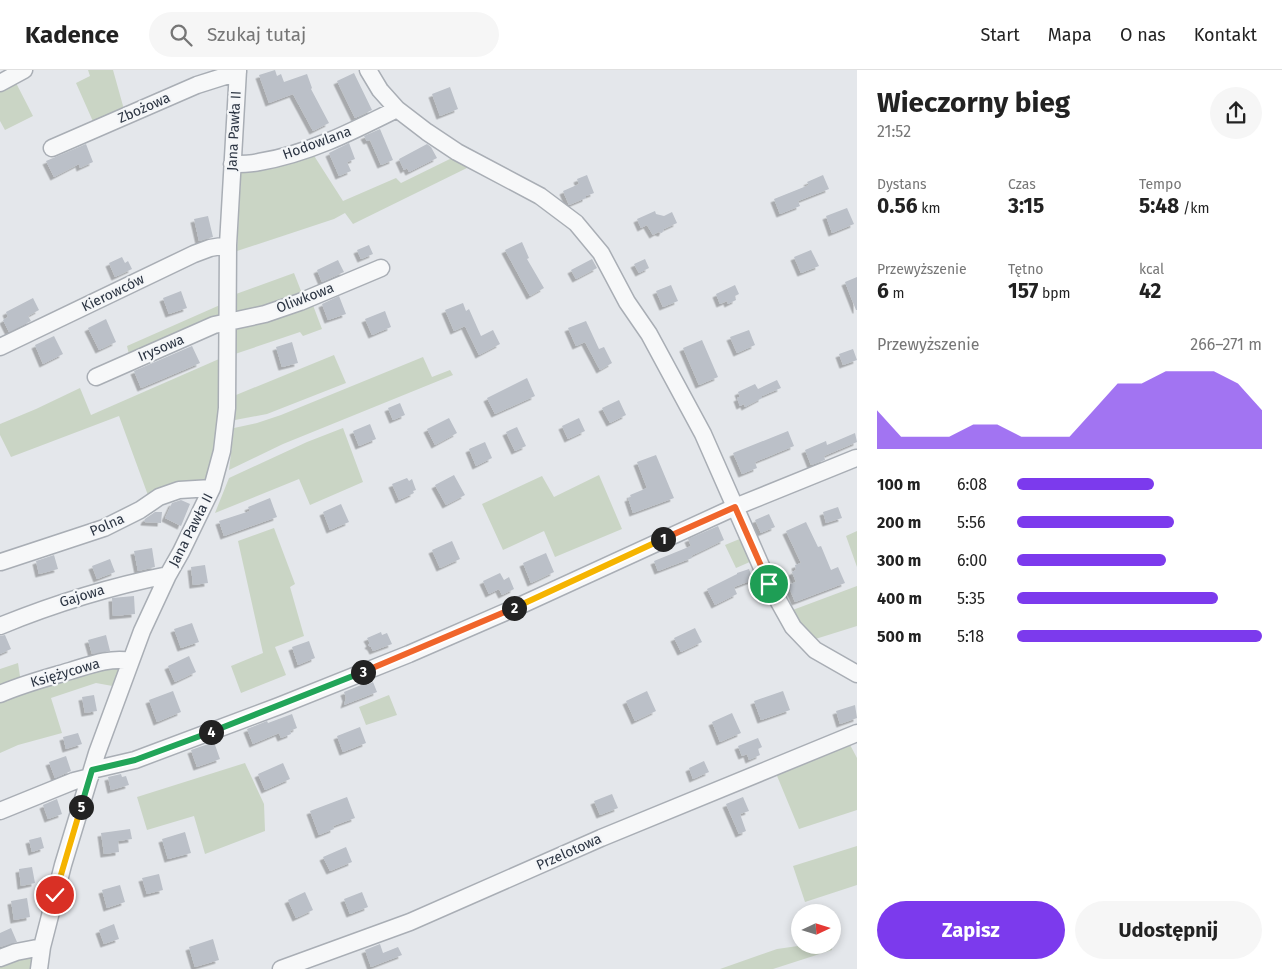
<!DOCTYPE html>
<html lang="pl">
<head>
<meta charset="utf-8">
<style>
	body { margin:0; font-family:"Fira Sans",sans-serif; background:#f6f6f6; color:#222; height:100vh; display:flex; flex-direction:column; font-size:19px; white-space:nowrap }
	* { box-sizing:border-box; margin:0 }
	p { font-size:16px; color:#767676 }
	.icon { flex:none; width:28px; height:28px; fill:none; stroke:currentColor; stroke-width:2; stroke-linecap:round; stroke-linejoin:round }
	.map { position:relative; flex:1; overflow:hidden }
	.side { display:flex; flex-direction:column; background:#fff; width:425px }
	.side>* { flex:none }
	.needle { width:32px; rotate:86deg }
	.controls { position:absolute; left:791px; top:834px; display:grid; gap:10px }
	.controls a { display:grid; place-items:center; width:50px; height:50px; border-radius:50%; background:#fff; box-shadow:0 2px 8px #0003; font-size:25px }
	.pin { position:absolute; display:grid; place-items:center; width:42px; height:42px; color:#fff; margin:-21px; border:2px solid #fff; border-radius:50%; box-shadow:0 1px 5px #0007 }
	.km { position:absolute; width:25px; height:25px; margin:-12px; border-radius:50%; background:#222; color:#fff; font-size:14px; line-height:25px; text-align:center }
	.round { display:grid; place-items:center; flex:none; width:52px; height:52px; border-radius:26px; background:#f6f6f6 }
	.summary { display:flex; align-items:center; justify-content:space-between; height:85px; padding:0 20px }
	h1 { font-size:28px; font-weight:700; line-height:38px }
	.figures { display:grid; grid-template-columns:repeat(3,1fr); gap:8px; height:85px; padding:5px 20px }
	.figures div { display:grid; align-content:center }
	.figures b { font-size:21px; font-weight:700 }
	.figures small { font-size:14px; font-weight:400 }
	.figures p { font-size:14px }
	.chart { height:140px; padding:10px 20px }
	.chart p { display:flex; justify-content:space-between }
	.chart svg { width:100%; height:90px; margin-top:5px; fill:#7c3aed; opacity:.7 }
	.cta { display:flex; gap:10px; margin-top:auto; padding:10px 20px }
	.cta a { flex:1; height:58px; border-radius:30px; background:#7c3aed; color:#fff; font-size:20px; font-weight:700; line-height:58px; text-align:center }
	.cta a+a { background:#f6f6f6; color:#222 }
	ul { padding:0 20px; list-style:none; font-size:16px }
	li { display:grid; grid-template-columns:80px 60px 1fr; align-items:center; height:38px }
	li i { height:12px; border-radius:6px; background:#7c3aed }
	header { display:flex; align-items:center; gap:30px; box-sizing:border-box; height:70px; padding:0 25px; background:#fff; border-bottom:1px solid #e0e0e0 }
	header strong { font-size:24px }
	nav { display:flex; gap:28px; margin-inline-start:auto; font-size:18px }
	.search { width:350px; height:45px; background:#f6f6f6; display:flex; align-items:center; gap:12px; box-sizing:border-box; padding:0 18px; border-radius:28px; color:#767676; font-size:19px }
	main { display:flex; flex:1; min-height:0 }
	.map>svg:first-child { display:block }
	.green { fill:#cad5c5 }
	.building { fill:#bbc0c8; filter:url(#shadow) }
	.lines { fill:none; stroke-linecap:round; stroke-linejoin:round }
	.minor-casing { stroke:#a9aeb5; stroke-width:19 }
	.minor { stroke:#f7f8f9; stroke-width:16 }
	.split-1-casing { stroke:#fff; stroke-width:10 }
	.split-2-casing { stroke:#fff; stroke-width:10 }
	.split-3-casing { stroke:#fff; stroke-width:10 }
	.split-4-casing { stroke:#fff; stroke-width:10 }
	.split-5-casing { stroke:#fff; stroke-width:10 }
	.split-6-casing { stroke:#fff; stroke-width:10 }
	.split-1 { stroke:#f0652b; stroke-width:6 }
	.split-2 { stroke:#f5b400; stroke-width:6 }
	.split-3 { stroke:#f0652b; stroke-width:6 }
	.split-4 { stroke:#22a559; stroke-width:6 }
	.split-5 { stroke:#22a559; stroke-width:6 }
	.split-6 { stroke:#f5b400; stroke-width:6 }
	.labels { text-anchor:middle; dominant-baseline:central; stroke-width:4.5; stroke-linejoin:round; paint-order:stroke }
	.street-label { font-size:14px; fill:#2c3543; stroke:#f4f6f8 }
</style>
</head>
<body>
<header>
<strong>Kadence</strong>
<div class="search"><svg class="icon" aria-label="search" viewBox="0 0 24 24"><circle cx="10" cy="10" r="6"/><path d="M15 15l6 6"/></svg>Szukaj tutaj</div>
<nav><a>Start</a><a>Mapa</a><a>O nas</a><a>Kontakt</a></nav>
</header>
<main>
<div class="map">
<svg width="857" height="899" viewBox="0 0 857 899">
	<defs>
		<filter id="shadow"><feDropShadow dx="-3.5" dy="3.5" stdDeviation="0" flood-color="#0004"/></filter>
	</defs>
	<rect width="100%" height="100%" fill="#e4e7eb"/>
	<path class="green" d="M88,0H113L125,43L95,56L76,13L90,6Z
		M14,9L33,46L5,60L0,51V16Z
		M311,81L343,131L396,108L401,113L456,86L471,96L353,154L345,143L334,149L237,181L241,101Z
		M294,203L303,226L236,248V224Z
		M311,230L322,259L303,266L300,262L235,284L236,253Z
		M220,235L219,248L130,289L127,276Z
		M334,285L346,313L267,344L235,350L236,325Z
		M423,287L432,307L450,300L453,305L283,374L229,400L234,358L257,353L281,345Z
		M219,289V357L207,416L149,428L119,346L11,387L0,365V354L36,339L80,318L91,345Z
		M343,358L363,412L310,435L299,409L215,443L229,408L307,372Z
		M599,405L622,459L555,487L544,461L503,480L482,434L542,406L554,427Z
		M274,458L295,514L290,517L304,566L275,577L286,605L241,623L231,596L263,583L238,471Z
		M857,461V497L846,466Z
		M742,468L752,491L736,498L725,475Z
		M857,516V556L809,571L790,541Z
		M123,592L118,617L96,613L51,628L62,663L18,675L0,683V627Z
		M18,593L21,613L0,621V599Z
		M389,625L397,645L366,655L359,637Z
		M848,671L857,688V740L799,759L775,701Z
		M245,693L264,734L265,761L205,784L194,746L147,760L137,727Z
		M857,776V815L805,832L793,796Z
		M805,875H831L832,880L773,899H720L777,879Z
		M34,883L33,899H0V890Z"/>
	<path class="building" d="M275,0L277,6L281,4L284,12L307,4L312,18L311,19L329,53L313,61L293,24L269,33L259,5Z
		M354,3L372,40L355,48L337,11Z
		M450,17L458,39L440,46L432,24Z
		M380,59L393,90L381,95L370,70L367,71L364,66Z
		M349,73L355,89L347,92L351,101L339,106L329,83Z
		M86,74L93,92L80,98L79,94L54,107L46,91Z
		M427,74L431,77L437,88L409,102L407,98L404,100L399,89Z
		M587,105L594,123L586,126V128L569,135L563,121L579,114L577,109Z
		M823,105L829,119L798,131L800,136L780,144L774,129L809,115L807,112Z
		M847,138L854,154L832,163L826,146Z
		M655,141L656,144L664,146L672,142L677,153L664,159L662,163L658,162L653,165L647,155L641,158L637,149Z
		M208,146L213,167L199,171L194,149Z
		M522,172L529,188L527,189L544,218L530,226L505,180Z
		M369,175L373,184L361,189L357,180Z
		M811,180L819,196L801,203L794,187Z
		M122,187L125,193L128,191L132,199L115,207L109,193Z
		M592,189L597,198L576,209L571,200Z
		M645,189L649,198L639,203L634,194Z
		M338,190L344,202L322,212L317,200Z
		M857,207V240H856L845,212Z
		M671,215L678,231L663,237L656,221Z
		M735,215L739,224L735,226L736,230L728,234L727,231L720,234L716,224Z
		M181,221L187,238L169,244L163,228Z
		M339,226L346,244L328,250L322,234Z
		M33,228L39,240L28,246L31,251L9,262L3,250L8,247L6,242Z
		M463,233L466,241L469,239L481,266L493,260L500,274L479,285L465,256L454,261L445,240Z
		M385,241L391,257L372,265L365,249Z
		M106,249L116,272L99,280L88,258Z
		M586,251L599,279L604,277L612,293L600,300L585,272L576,276L568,258Z
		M749,260L755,275L737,283L730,267Z
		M54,266L63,284L43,294L35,275Z
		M702,270L718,307L699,315L683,278Z
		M292,272L298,293L282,297L276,277Z
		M192,276L200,293L141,318L134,301Z
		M853,279L857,290L843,295L839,284Z
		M527,308L535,326L495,344L487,328Z
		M777,310L781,318L762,326V328L745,337L744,334L740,336L737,328L740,327L738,322L755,314L758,319Z
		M619,330L626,345L610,353L602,338Z
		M400,333L405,345L393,350L388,338Z
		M449,348L457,363L435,375L427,359Z
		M579,348L585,361L568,369L562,356Z
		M370,354L376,369L359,376L353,361Z
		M517,357L526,376L515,381L506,362Z
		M788,361L794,376L755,392L757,398L742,404L733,383Z
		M855,363L857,372L824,386L825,390L811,395L805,380L826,371L827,375Z
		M485,372L492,388L476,396L469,379Z
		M656,385L674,428L633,443L628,428L631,427L630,425L647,418L637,392Z
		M454,405L465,425L446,435L435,415Z
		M407,408L409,411L412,409L416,420L413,421L414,423L399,430L392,414Z
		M270,428L277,447L224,466L219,451L250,441L248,437Z
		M181,430L190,434L181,456L165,448L172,433Z
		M341,434L349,452L330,460L323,442Z
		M838,437L842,448L826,453L823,442Z
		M155,442H162L161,453L144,452L145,449Z
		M769,444L775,457L761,463L755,450Z
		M806,452L818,477L821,476L831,500L838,497L845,513L795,532L788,515L796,512L792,502L796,500L795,495L801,493L786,461Z
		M718,456L724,470L691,486L692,488L658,501L654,491L691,476L688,469Z
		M452,471L460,489L440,498L432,480Z
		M152,478L155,497L138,501L134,481Z
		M546,483L554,502L531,513L523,493Z
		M54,485L58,499L39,504L36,491Z
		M110,489L115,502L97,509L92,496Z
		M205,495L208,513L193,515L191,497Z
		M749,499L753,510L734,517L737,524L715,535L707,519L737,504V503Z
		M500,503L504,510L509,507L514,519L502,525L499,519L489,524L483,511Z
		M134,526L135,544L113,546L112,528Z
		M192,553L199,572L181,578L174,559Z
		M695,558L702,572L681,582L674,568Z
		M381,562L382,565L387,563L392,574L373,581L371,577L368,575L370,573L367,568Z
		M5,565L11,579L0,584V566Z
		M106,565L110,581L92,584L88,570Z
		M309,571L315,588L298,595L292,577Z
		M189,586L196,602L175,612L168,596Z
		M373,612L377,622L344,635L346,628L344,622L366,613L367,615Z
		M173,621L181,642L157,652L149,630Z
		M647,621L656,641L635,651L626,631Z
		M783,621L790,640L761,650L754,631Z
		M94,625L97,641L85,643L82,627Z
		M855,635L857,648L840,654L836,641Z
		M732,643L741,663L720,672L712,652Z
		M292,644L297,658L290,661L291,664L281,668L279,663L253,674L247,659L267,651L268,653Z
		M360,657L366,673L343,682L337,666Z
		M78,663L82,674L66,679L63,667Z
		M758,668L762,677L758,679L760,685L749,690L747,684L742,686L738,676Z
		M214,672L220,689L197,697L191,680Z
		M66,686L71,701L55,708L49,692Z
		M704,691L709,702L693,709L689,698Z
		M283,693L290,709L265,720L258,704Z
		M121,704L122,707L126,706L129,715L111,720L108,707Z
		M612,724L618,738L600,745L594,731Z
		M347,727L355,748L333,756L334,759L319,765L310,741Z
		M743,727L749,741L740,744L746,761L739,764L726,734Z
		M57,729L62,744L48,749L43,735Z
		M130,759L132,769L118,771L119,782L104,784L101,763Z
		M185,762L191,783L168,789L162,769Z
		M41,767L44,778L32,782L29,770Z
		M346,777L352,792L330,801L323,787Z
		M32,797L35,813L21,816L19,799Z
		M159,804L163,820L147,824L142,808Z
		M120,815L125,832L107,838L102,820Z
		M305,822L313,840L296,848L288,830Z
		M362,822L368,837L350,844L344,829Z
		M27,828L30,847L14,850L11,831Z
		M114,854L119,869L104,874L99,860Z
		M11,858L17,872L0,877V863Z
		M213,869L219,890L195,897L189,877Z
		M380,874L383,883L398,877L402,885L371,897L365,880Z"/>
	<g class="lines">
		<g class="minor-casing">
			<path id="minor" d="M368,0L380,20L397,39L427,62L457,82L540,126L576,153L601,183L627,232L649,264L703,364L769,514L793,557L815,580L857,604
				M0,13L24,0
				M52,78L197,15L238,2
				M232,94C241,94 251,94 259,92C308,84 353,61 397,39
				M0,277L194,184L210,178L228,175
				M96,307L214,255L265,244L300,232L381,198
				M1,492L104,458L140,440L159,427L179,420L212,418
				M0,556C56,533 108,517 168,505
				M0,624C23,614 46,608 70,601C90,595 110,587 131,591
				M92,700L135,690L279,636L409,584L517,537L735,437L856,388
				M0,741L74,711L90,707
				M0,888L16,882L42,877
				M39,899L42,877L63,795L97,683L142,561L168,505L181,482L212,418L222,381L227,338L228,175L238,0
				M281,899L410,852L601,768L857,663"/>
		</g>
		<use href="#minor" class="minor"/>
	</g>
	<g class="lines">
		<g class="split-1-casing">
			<path id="split-1" d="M663,469L735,437L769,514"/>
		</g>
		<g class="split-2-casing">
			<path id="split-2" d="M514,538L663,469"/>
		</g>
		<g class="split-3-casing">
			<path id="split-3" d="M363,602L514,538"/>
		</g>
		<g class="split-4-casing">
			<path id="split-4" d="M211,662L363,602"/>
		</g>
		<g class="split-5-casing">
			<path id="split-5" d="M81,737L92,700L135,690L211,662"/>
		</g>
		<g class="split-6-casing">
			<path id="split-6" d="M55,825L81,737"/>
		</g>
		<use href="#split-1" class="split-1"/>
		<use href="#split-2" class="split-2"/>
		<use href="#split-3" class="split-3"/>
		<use href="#split-4" class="split-4"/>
		<use href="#split-5" class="split-5"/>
		<use href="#split-6" class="split-6"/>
	</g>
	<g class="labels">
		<g class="street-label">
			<text transform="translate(144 38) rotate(-24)">Zbożowa</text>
			<text transform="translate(234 61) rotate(-87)">Jana Pawła II</text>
			<text transform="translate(317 73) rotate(-20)">Hodowlana</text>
			<text transform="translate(113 223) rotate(-26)">Kierowców</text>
			<text transform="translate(305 228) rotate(-21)">Oliwkowa</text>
			<text transform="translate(161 278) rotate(-23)">Irysowa</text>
			<text transform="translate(107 455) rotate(-23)">Polna</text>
			<text transform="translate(191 460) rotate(-63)">Jana Pawła II</text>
			<text transform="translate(82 526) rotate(-17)">Gajowa</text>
			<text transform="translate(65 603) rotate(-16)">Księżycowa</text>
			<text transform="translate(569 782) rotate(-24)">Przelotowa</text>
		</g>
	</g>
</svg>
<div class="controls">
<a><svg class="needle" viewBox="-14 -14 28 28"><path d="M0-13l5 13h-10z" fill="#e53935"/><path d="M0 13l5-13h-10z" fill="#767676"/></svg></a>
</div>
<div class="pin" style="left:769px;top:514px;background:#1e9e55"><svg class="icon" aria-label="arrive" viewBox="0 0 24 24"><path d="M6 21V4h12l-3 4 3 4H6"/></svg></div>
<div class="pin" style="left:55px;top:825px;background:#d93025"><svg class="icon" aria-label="check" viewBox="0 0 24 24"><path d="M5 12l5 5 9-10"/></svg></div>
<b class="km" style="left:663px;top:469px">1</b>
<b class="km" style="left:514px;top:538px">2</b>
<b class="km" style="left:363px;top:602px">3</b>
<b class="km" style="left:211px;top:662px">4</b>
<b class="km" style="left:81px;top:737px">5</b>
</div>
<section class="side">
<div class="summary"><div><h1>Wieczorny bieg</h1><p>21:52</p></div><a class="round"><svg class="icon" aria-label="share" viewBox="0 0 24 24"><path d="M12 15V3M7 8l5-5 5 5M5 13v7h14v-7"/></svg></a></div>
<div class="figures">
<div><p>Dystans</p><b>0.56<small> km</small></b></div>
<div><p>Czas</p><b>3:15</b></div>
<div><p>Tempo</p><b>5:48<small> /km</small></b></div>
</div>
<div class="figures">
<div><p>Przewyższenie</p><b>6<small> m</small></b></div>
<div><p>Tętno</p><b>157<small> bpm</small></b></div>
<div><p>kcal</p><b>42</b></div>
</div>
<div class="chart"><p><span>Przewyższenie</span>266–271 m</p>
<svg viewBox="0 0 160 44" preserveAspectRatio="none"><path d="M0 44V25L10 38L20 38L30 38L40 32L50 32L60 38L70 38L80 38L90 25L100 12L110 12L120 6L130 6L140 6L150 12L160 25V44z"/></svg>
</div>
<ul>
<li><b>100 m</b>6:08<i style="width:56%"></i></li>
<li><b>200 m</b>5:56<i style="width:64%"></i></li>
<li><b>300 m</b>6:00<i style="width:61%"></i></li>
<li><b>400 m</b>5:35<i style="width:82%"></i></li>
<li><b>500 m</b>5:18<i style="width:100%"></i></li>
</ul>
<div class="cta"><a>Zapisz</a><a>Udostępnij</a></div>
</section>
</main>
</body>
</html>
